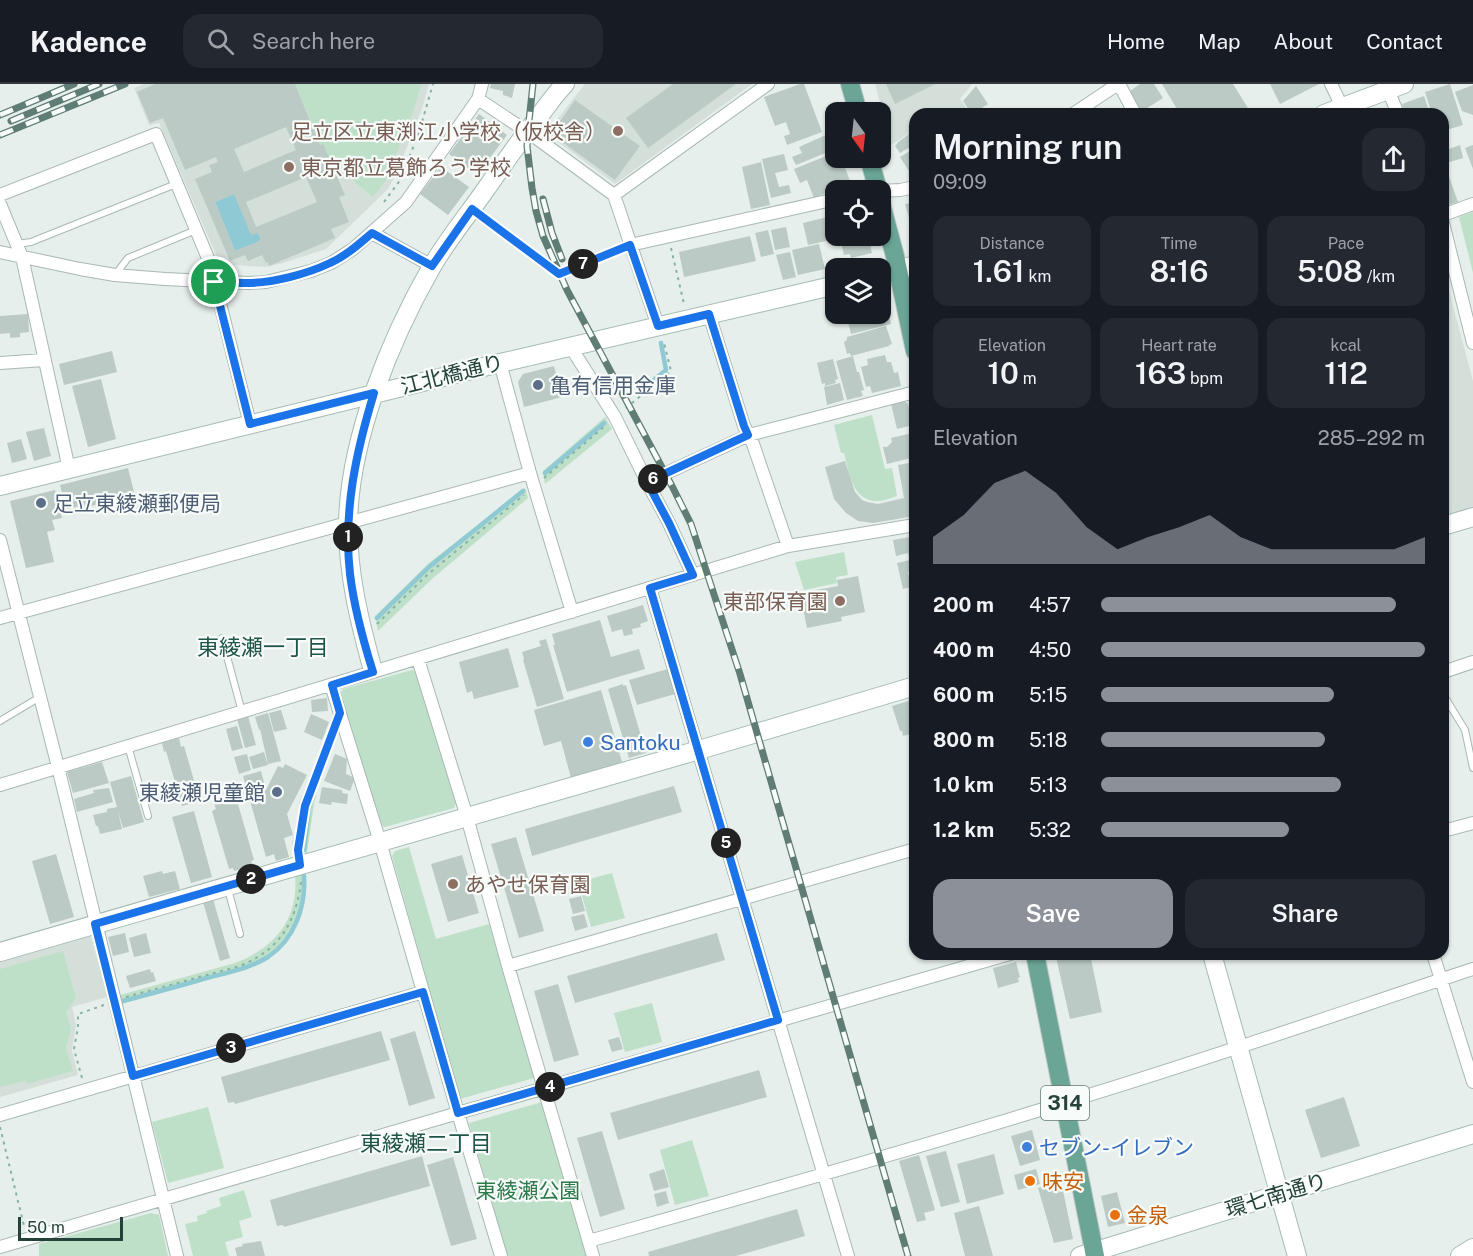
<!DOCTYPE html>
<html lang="en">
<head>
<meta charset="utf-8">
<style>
	body { margin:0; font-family:"Public Sans","Noto Sans JP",sans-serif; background:#242831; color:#f1f3f6; height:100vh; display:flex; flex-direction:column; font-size:22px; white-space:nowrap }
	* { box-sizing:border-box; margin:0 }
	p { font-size:20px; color:#9ea1a6 }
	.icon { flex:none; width:33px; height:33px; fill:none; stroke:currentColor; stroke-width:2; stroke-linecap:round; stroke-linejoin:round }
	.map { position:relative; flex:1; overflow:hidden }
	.side { position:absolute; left:909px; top:24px; width:540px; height:852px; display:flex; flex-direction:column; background:#171b24; border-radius:18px; box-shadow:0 2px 4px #0004 }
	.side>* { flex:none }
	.needle { width:39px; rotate:165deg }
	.controls { position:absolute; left:825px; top:18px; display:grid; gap:12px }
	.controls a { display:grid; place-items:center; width:66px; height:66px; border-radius:12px; background:#171b24; box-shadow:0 2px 4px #0004; font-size:30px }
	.scale { position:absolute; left:18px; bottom:15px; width:105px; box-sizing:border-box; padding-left:6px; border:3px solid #24423a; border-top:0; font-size:16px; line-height:21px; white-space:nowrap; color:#24423a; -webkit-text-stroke:4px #f7fbf9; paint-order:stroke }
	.pin { position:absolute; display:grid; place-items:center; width:51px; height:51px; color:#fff; margin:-26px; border:3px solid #fff; border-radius:50%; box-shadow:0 2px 6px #0007 }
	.km { position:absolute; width:30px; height:30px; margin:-15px; border-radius:50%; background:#222; color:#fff; font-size:16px; line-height:30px; text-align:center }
	.round { display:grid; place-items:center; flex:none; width:63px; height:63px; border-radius:18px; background:#242831 }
	.summary { display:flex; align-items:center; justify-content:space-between; height:102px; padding:0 24px }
	h1 { font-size:33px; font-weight:600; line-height:45px }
	.stats { display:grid; grid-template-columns:repeat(3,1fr); gap:9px; height:102px; padding:6px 24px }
	.stats div { display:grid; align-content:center; border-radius:15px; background:#242831; text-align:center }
	.stats b { font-size:30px; font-weight:600 }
	.stats small { font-size:16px; font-weight:400 }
	.stats p { font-size:16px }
	.chart { height:168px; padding:12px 24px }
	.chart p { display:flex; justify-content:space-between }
	.chart svg { width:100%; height:108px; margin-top:6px; fill:#8c9099; opacity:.7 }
	.button { display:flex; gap:12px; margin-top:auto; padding:12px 24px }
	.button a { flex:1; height:69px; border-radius:18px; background:#8c9099; color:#fff; font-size:24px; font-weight:600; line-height:69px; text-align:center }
	.button a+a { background:#242831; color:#f1f3f6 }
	ul { padding:0 24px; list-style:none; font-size:20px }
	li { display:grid; grid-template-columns:96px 72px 1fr; align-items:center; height:45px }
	li i { height:15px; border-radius:8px; background:#8c9099 }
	header { display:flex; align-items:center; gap:36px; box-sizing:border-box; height:84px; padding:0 30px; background:#171b24; border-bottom:2px solid #363941 }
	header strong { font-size:28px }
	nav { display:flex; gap:33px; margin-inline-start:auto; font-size:21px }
	.search { width:420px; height:54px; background:#242831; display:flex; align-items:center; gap:15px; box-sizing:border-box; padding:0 21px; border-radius:18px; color:#9ea1a6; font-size:22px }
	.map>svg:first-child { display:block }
	.built { fill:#d4dfda }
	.green { fill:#bfe0c8 }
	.water { fill:#8ec9d4 }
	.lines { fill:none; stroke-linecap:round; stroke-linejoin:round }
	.stream { stroke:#8ec9d4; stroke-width:4.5 }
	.building { fill:#bbcac4; fill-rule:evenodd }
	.lane-casing { stroke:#a8b8b2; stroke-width:8 }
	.street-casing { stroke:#a8b8b2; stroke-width:14 }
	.secondary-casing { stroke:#a4bbb3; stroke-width:20 }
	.primary-casing { stroke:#c2cac8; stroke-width:20 }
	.path { stroke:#86b3a5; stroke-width:2; stroke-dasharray:3 4.5; stroke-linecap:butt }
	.lane { stroke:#fff; stroke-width:6 }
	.street { stroke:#fff; stroke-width:12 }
	.secondary { stroke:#fff; stroke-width:18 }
	.primary { stroke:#6aa596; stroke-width:18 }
	.rail-casing { stroke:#5f7d75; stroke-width:7 }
	.rail { stroke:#f7fbf9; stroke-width:4.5; stroke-dasharray:14; stroke-linecap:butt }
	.route-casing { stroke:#fff; stroke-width:12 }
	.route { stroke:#1a73e8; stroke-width:8 }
	.education-dot { fill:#8d6e63; stroke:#f7fbf9; stroke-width:2 }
	.service-dot { fill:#5c6f8a; stroke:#f7fbf9; stroke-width:2 }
	.shop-dot { fill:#3f7fe0; stroke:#f7fbf9; stroke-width:2 }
	.food-dot { fill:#e8710a; stroke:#f7fbf9; stroke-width:2 }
	.labels { text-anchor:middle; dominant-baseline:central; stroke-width:4.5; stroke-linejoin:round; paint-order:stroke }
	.shield { fill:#f7fbf9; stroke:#637a73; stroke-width:1.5 }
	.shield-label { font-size:20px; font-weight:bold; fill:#24423a }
	.education-label { font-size:21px; fill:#785e54; stroke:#f7fbf9; text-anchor:end }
	.street-label { font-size:21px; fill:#24423a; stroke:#f7fbf9 }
	.service-label { font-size:21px; fill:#4e5e75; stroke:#f7fbf9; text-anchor:start }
	.shop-label { font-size:21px; fill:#366cbe; stroke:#f7fbf9; text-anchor:start }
	.food-label { font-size:21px; fill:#c56008; stroke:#f7fbf9; text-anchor:start }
	.park-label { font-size:21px; fill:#2d7a4b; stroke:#f7fbf9 }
	.neighbourhood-label { font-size:22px; fill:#1f5548; stroke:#f7fbf9 }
</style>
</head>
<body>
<header>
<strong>Kadence</strong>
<div class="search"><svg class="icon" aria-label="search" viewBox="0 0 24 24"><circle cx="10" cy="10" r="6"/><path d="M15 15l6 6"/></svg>Search here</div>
<nav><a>Home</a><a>Map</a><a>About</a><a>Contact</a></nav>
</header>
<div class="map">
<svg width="1473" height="1172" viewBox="0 0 1473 1172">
	<rect width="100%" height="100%" fill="#e6efeb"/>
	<path class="built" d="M144,0H429L422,25L403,73L394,94L388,105L326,165L283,179L265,183L220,180L159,39L149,41L134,4Z
		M585,0H752L615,100L550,52L551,43Z
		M875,0H972L960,15L970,30H948L945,25L937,30H915V45L891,61Z
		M1447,199L1473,297V423L1443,432V201Z
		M91,852L107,913L72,923L76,941L72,966L78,991L0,1013V877Z"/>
	<path class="green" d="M295,0H421L415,22L386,96L373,113L327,75Z
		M1473,128V189L1459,133Z
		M872,331L885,385L892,384L897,412C891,414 884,417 878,417C852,418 849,387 844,369H841L834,341Z
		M605,333L612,345L545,400L543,387Z
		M525,404L528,414L432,495L378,547L375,532L429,479Z
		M844,468L848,491L836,493L837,499L804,506L795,478Z
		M412,586L417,588L456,719L454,724L385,743L380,740L339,611L343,605Z
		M334,629L339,646L319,700L314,720L307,769L295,772L292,758L297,746L299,719L310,694Z
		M409,763L436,855L489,840L534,994L460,1015L392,772L395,767Z
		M305,788V812L301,832L289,854L273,870L247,885L122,920L120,911L235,879C275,864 299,835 295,791Z
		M612,789L625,834L591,843L578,798Z
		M63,867L76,914L66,928L71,944L66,964L73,987L27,1000L25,997L0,1003V885Z
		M652,919L662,958L625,968L614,929Z
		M542,1018L587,1172H507L469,1039Z
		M208,1023L224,1084L168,1099L152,1038Z
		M692,1056L709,1112L675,1121L660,1066Z
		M244,1106L252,1133L239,1137L243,1153L225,1158L229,1172H193L185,1140L198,1137L197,1132L207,1129L206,1127L221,1122L219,1114Z
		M151,1129L159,1131L168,1172H39V1160Z"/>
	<path class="water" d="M234,110L255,149H258L261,155L258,158L235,167L215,118Z"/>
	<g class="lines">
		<path class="stream" d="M643,305L666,286L661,259
			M545,389L604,339
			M377,534L429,483L523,407
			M304,766L309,724L311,714L336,649
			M123,917C149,910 176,903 203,895C225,889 249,885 268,873C295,855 306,822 304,792"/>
	</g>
	<path class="building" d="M155,0H295L320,61L323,60L345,111L339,113L349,138L331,145L335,154L269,182L268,178L266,179L262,171L248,177L245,171L230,177L195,95L212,88L209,81L218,78L216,73L185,86L163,34L150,39L137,8ZM286,43L296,66L244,88L234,65ZM306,93L317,118L256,143L246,118ZM234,110L251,151L258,149L261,155L258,158L235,167L215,118Z
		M491,0H515L512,14L503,11V7L490,4Z
		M673,0H736L648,64L626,34Z
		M800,0H804L822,48L787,61L784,52L790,50L786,38L775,42L764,13Z
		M886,0H935L895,20Z
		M1140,0H1154L1163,14L1141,28L1130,7Z
		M1162,0H1233L1248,24L1238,30H1180Z
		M1270,0H1319L1280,20Z
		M1450,0L1463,41L1443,47V30H1432L1425,8Z
		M1473,1V31L1462,27L1455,8Z
		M976,2L988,20L972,30L963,17Z
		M1424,12L1430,30H1406L1402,20Z
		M575,16L640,62L615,96L551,50Z
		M479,30L507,51L477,91L449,70Z
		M828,50L834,63L833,66L796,81L792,73L802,69L799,63Z
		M909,50L915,60L900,69L895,62L897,60V59Z
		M1460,61L1463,74L1443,80V67Z
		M1473,61V85L1465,64Z
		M915,64V90L912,92L900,73Z
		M836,68V74H841L851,99L847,100L848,104L842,106H836V109L832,111L830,107L814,114L807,96L800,99L794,85Z
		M784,70L788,86L775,89L779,103L789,101L791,109L771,114L762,75Z
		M761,78L770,121L751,125L742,83Z
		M1445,81L1458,118L1448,121L1447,117L1443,118V82Z
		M441,83L469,103L448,131L420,110Z
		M915,118V132L909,134L905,120Z
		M836,131V152H868L872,169L851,174L850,170L844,171L840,154L808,161L803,139Z
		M915,134V155H914L909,135Z
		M786,143L790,163L775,166L771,146Z
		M768,146L774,170L761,173L755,149Z
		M750,152L756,177L684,193L679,168Z
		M819,160L825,185L798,191L792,166Z
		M790,168L796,193L783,196L776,171Z
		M884,209L891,240L851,250L846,230H880V210Z
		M28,230L29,248L20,249V253L10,254V249L0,250V232Z
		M886,242L892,260L889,261V262L851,272L850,269L847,270L844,258L847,256V253Z
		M112,267L117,288L64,301L59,280Z
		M885,271L887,278H891L894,289L898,288L901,302L872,309L870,302L866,303L861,283L868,281L867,275Z
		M853,272L857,288H859L864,306L861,307L863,312L847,316L836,277Z
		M833,275L838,295L835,296L836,299L825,302V299L822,300L817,279Z
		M554,282L562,313L524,323L518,298L523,290Z
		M101,295L116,355L88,363L72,302Z
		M840,299L844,316L827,321L824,303Z
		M904,317L908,320L913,341L897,345L891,320Z
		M44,344L51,372L34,377L26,348Z
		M912,349L915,368L910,369L911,374L887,380L883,363H887L892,358L891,354Z
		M21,355L27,375L12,379L7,359Z
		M845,377L855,408L862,416L867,418L878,420L904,414L898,381L915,378V432L873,439L858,437L846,429L834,415L825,383Z
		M128,384L134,408L105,415L106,417L101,418V419L88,423L87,421L84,422L83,421L66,426L60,401Z
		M55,406L62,434L52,436L55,446L47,448L54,478L26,484L10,417Z
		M915,452V472L909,473L908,469L896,472L893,456Z
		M910,476L913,487L908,488L911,503L903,505L897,479Z
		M858,492L865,528L841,533L842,537L807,544L800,509L838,502L837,496Z
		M643,521L648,537L640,540L641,543L632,545L633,550L624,552L622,545L612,548L607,532Z
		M600,536L611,573L639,565L645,585L567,608L553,561H555L552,550Z
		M546,555L564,615L537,623L523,576L524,575L522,568L541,562L539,557Z
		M508,564L519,603L474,615L472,607L467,609L459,578Z
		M668,585L675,610L637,621L629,596Z
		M623,600V602L626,601L646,669L629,674L608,605Z
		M601,606L622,678L612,681L613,682L571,694L561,657L544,662L534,626Z
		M327,614L328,627L312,628L311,616Z
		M915,615V649L903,652L902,647H900L892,622Z
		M281,626L287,645L274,648L269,629Z
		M268,629L281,677L268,680L260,645L259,646L255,633Z
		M311,630L329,638L322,656L304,648Z
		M248,632L256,661L245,664L237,635Z
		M237,642L243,664L232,667L226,645Z
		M179,654L181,663L184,662L200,717L182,722L166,667L164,668L162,659Z
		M264,668L268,681L253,685L249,673Z
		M247,670L251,686L239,690L234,673Z
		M335,670L347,675L346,690L355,694L350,707L324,697Z
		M102,678L109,699L73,709L67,688Z
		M285,680L307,691L287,730L293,751L284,754L289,773L276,777L274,770L266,773L243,692L261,687L266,706L278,682L283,684Z
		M131,692L144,738L123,744L118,727L122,745L100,750L98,742H96L93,731L107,728V725L117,723L110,698Z
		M674,702L682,728L532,772L525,745Z
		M322,703L342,706V709L348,710L347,720L332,718L331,721L319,719Z
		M109,704L113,718L77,728L74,715L94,709L93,706Z
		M236,713L254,776L251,777L253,781L248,782L249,785L239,788L238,786L234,787L233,784L229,785L212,727L216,725L214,719Z
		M194,727L212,793L191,799L172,733Z
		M516,753L544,847L519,854L491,760Z
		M56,770L74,833L50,840L32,777Z
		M462,771L479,829L448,838L431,780Z
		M162,787L163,790L175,787L180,805L149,813L143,792Z
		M581,812L585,827L573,830L569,815Z
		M213,815L230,874L220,877L203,818Z
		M584,830L588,843L575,847L571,833Z
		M125,849L129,868L113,872L108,853Z
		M146,849L151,869L134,873L129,854Z
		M717,849L725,876L575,919L567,892Z
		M1068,870H1090L1102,928L1070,935L1056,873Z
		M1016,878L1020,893L1018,894L1019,898L998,904L993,884Z
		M150,885L151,889L153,888L156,897L130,904L126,892Z
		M558,900L579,971L554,978L534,907Z
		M381,947L390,976L235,1020L234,1018L228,1019L221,993Z
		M415,947L435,1014L409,1022L390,955Z
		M619,953L623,965L612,968L608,956Z
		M759,986L767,1013L618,1056L610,1029Z
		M1344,1013L1360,1062L1321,1074L1305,1026Z
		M1032,1046L1040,1076L1020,1082L1011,1052Z
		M602,1047L625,1125L600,1133L577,1054Z
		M946,1067L960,1118L941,1123L926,1072Z
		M994,1070L1004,1110L967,1120L957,1080Z
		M919,1071L935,1126L924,1129L926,1136L917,1138L899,1077Z
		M422,1072L430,1102L284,1143L283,1141L277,1142L270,1116Z
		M453,1073L477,1155L451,1162L427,1081Z
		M664,1085L669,1103L654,1107L649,1090Z
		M1036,1085L1040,1100L1018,1106L1014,1091Z
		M1061,1097L1073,1155L1054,1159L1038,1104Z
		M666,1107L669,1119L657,1123L654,1110Z
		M1117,1108L1125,1139L1108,1143L1101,1112Z
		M979,1122L993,1172H965L954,1129Z
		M797,1125L805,1152L736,1172H649L648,1168Z
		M261,1157L265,1172H237L235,1164L243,1162L242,1160Z"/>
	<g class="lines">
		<g class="lane-casing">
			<path id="lane" d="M473,125L559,190L630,161
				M17,160L31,158L176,100
				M115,191L128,174L196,146
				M222,554L242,628
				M1443,610L1465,646L1473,684
				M0,637L40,613
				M128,662L148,732
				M228,805L240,850"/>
		</g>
		<g class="street-casing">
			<path id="street" d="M1119,0L1135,30
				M1331,0L1345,29
				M1386,1L1398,30
				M478,15L535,53L614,111L658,242
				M1073,30L1118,0
				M880,107L900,106L915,103
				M0,111L156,50L210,179L250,340
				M614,111L768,0
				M0,120L22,173L69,385
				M1443,131L1473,120
				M1443,139L1473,259
				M372,149L432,182
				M630,161L836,115
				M0,168L80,185L115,191L165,195L248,199L266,198L311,187L331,179L353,165L406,118L478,15L482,0
				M709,230L744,342L753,360L788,462
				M570,262L615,333L647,398L669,439L693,491
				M0,279L44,276
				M500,279L530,389L572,528
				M647,398L749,351L915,308
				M0,456L58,683L177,1172
				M650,504L848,1172
				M0,534L530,389
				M418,575L467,733L508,882L593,1172
				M1443,588L1473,578
				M331,601L380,758L458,1029L501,1172
				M0,701L788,462L915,441
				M1443,747L1473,739
				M1433,870L1473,998
				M508,882L915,765
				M0,1031L423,908
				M589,1157C748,1112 908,1067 1066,1018C1203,977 1337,930 1473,885
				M0,1163L458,1029L1010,870"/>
		</g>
		<g class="secondary-casing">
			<path id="secondary" d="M1324,30L1404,0
				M880,191L915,181
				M0,402L500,279L836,201
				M1443,442L1473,433
				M372,583C359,535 348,491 348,441C349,356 390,256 431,184C447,156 468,131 486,105C502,82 519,58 536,36C546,24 554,11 565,0
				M0,868L699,666L915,602
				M1212,870L1297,1172
				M1080,1172L1473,1050
				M1460,1172L1473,1164"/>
		</g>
		<g class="primary-casing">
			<path id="primary" d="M850,0L858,28
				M869,74L878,106
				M880,116L895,172L915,267
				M1035,870L1095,1172"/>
		</g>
		<path class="path" d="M384,118L401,95L419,48L433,0
			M671,164L684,220
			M626,324L671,287L664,259
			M544,394L606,341
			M377,540L427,491L524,411
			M298,766L305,722L332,648
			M126,913L240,882C279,866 296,839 301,798
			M82,994L74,965L78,943V930L104,921
			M0,1043L24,1142"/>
		<use href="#lane" class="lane"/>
		<use href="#street" class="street"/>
		<use href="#secondary" class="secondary"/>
		<use href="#primary" class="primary"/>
		<g class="rail-casing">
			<path id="rail" d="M533,0L529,37L527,62L532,104L536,127L543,152L567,206L672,402L691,440L740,590L908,1172
				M0,31L74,0
				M11,37L99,0
				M0,51L125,0
				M543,115L552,149L562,175"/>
		</g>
		<use href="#rail" class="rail"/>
	</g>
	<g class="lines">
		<g class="route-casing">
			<path id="route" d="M472,125L559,190L630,161L658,242L709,230L744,342L748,351L647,398L669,439L693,491L650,504L778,936L458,1029L423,908L133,992L95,840L300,781L298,766L305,722L340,629L332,601L373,588C363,556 354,523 350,490C343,428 356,368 374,309L250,340L214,198C225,198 236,199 247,199C273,199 307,190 330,179C346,172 359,160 372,149L432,182Z"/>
		</g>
		<use href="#route" class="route"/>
	</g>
	<g class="education-dot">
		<circle cx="618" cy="47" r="6"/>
		<circle cx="289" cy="83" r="6"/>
		<circle cx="840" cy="517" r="6"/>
		<circle cx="453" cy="800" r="6"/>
	</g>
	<g class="service-dot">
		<circle cx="538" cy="301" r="6"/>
		<circle cx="41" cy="419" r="6"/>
		<circle cx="277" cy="708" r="6"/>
	</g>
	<g class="shop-dot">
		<circle cx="588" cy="658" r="6"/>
		<circle cx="1027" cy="1063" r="6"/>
	</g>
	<g class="food-dot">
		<circle cx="1030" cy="1097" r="6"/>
		<circle cx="1115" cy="1131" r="6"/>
	</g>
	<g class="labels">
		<rect class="shield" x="1041" y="1002" width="48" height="34" rx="4.5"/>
		<g class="shield-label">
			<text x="1065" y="1019">314</text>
		</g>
		<g class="education-label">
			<text x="606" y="47">足立区立東渕江小学校（仮校舎）</text>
			<text x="301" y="83" text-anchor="start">東京都立葛飾ろう学校</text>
			<text x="828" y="517">東部保育園</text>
			<text x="465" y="800" text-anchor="start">あやせ保育園</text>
		</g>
		<g class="street-label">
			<text transform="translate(452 290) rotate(-14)">江北橋通り</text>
			<text transform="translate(1276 1111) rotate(-17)">環七南通り</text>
		</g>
		<g class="service-label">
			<text x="550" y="301">亀有信用金庫</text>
			<text x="53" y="419">足立東綾瀬郵便局</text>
			<text x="265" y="708" text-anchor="end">東綾瀬児童館</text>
		</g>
		<g class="shop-label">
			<text x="600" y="658">Santoku</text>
			<text x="1039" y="1063">セブン-イレブン</text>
		</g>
		<g class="food-label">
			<text x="1042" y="1097">味安</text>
			<text x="1127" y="1131">金泉</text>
		</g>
		<g class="park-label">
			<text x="528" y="1106">東綾瀬公園</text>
		</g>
		<g class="neighbourhood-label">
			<text x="263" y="563">東綾瀬一丁目</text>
			<text x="426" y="1059">東綾瀬二丁目</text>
		</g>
	</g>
</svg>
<div class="controls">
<a><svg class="needle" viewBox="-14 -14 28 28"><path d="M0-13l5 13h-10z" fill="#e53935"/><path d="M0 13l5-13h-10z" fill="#9ea1a6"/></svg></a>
<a><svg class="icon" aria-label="locate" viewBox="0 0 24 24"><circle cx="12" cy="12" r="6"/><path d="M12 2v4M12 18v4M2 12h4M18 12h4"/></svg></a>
<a><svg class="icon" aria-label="layers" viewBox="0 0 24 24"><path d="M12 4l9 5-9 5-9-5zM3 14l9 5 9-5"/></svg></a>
</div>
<div class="scale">50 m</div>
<div class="pin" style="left:214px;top:198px;background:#1e9e55"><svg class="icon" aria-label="arrive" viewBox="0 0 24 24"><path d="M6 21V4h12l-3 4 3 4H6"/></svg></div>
<b class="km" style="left:348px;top:453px">1</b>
<b class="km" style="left:251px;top:795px">2</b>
<b class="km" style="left:231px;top:964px">3</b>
<b class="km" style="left:550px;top:1003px">4</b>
<b class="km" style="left:726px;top:759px">5</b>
<b class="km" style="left:653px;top:395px">6</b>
<b class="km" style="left:583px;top:180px">7</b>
<section class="side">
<div class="summary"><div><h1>Morning run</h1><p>09:09</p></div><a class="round"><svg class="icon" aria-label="share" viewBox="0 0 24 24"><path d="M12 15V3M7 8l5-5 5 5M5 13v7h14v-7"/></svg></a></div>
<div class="stats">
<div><p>Distance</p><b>1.61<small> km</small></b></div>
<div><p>Time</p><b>8:16</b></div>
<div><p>Pace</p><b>5:08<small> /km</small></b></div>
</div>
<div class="stats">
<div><p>Elevation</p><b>10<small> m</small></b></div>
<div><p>Heart rate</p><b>163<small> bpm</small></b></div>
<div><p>kcal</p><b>112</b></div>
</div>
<div class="chart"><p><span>Elevation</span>285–292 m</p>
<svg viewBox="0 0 160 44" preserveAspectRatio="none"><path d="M0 44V33L10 24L20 11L30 6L40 15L50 29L60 38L70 33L80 29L90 24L100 33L110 38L120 38L130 38L140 38L150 38L160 33V44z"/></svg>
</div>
<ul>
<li><b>200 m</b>4:57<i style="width:91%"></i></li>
<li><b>400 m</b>4:50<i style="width:100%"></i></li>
<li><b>600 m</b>5:15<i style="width:72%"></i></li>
<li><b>800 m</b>5:18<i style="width:69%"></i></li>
<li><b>1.0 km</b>5:13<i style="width:74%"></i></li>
<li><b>1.2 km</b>5:32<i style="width:58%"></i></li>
</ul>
<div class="button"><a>Save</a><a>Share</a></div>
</section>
</div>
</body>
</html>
